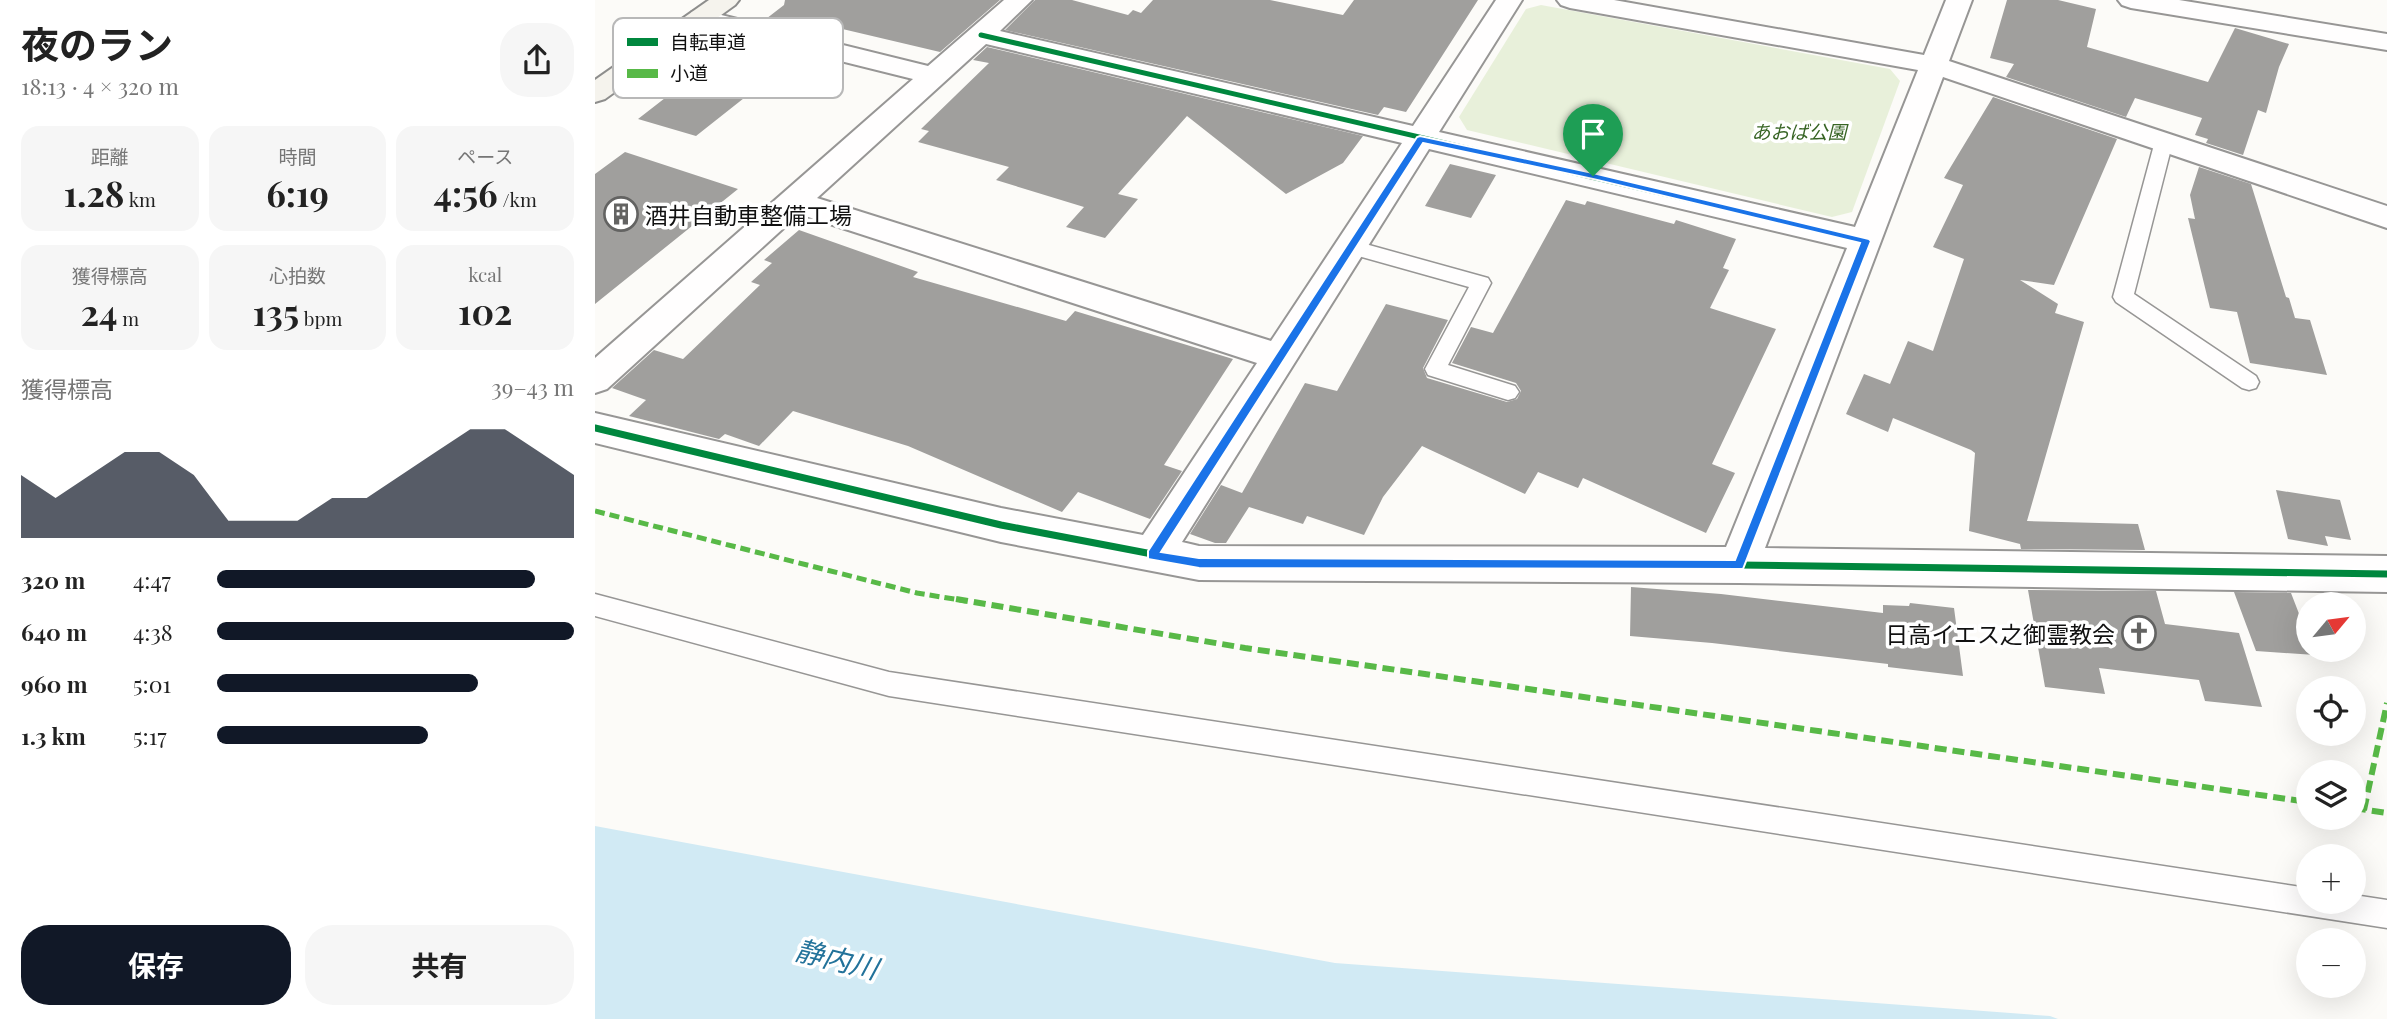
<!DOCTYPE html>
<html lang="ja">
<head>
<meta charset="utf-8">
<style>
	body { margin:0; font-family:"Playfair Display","Noto Sans JP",serif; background:#f6f6f6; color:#222; height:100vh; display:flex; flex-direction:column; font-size:26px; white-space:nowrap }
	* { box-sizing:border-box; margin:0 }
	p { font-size:23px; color:#767676 }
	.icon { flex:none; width:38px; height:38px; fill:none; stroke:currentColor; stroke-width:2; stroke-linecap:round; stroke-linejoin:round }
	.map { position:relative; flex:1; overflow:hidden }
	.details { display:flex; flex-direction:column; background:#fff; width:595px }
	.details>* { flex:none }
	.needle { width:46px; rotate:61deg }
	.buttons { position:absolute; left:1701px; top:592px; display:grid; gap:14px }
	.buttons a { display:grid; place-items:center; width:70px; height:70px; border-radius:50%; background:#fff; box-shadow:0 7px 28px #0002; font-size:35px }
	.pin { position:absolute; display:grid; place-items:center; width:60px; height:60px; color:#fff; margin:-72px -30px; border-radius:50% 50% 50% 0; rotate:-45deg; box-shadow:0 0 7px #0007 }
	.pin .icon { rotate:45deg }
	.round { display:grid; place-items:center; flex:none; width:74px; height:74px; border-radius:28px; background:#f6f6f6 }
	.headline { display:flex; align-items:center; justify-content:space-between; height:119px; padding:0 21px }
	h1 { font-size:38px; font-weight:700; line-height:52px }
	.figures { display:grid; grid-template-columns:repeat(3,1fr); gap:10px; height:119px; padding:7px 21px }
	.figures div { display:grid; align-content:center; border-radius:18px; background:#f6f6f6; text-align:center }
	.figures b { font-size:35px; font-weight:700 }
	.figures small { font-size:19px; font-weight:400 }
	.figures p { font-size:19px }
	.chart { height:196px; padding:14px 21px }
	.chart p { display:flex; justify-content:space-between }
	.chart svg { width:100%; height:126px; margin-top:7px; fill:#111827; opacity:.7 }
	.action { display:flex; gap:14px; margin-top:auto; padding:14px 21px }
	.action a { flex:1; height:80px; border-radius:28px; background:#111827; color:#fff; font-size:28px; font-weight:700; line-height:80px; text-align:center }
	.action a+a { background:#f6f6f6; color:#222 }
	ul { padding:0 21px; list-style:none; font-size:23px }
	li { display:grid; grid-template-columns:112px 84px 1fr; align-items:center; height:52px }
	li i { height:18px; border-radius:9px; background:#111827 }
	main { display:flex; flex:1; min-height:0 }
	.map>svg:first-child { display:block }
	.green { fill:#e8f0da }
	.water { fill:#d1eaf4 }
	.building { fill:#a09f9d }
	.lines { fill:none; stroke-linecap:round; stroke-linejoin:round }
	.lane-casing { stroke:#979695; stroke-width:3 }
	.street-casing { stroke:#979695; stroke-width:4 }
	.secondary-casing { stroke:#8d8d8c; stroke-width:4 }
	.lane { fill:#fffefe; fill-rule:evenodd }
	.street { fill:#fffefe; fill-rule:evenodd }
	.secondary { fill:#f5f3ed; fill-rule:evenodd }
	.quiet-far1 { stroke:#58b947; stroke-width:5; stroke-dasharray:10 5; stroke-linecap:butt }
	.quiet { stroke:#58b947; stroke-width:6; stroke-dasharray:12 6; stroke-linecap:butt }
	.cycleway-far1-casing { stroke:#fff; stroke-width:9 }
	.cycleway-casing { stroke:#fff; stroke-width:11 }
	.cycleway-far1 { stroke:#00873e; stroke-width:5 }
	.cycleway { stroke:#00873e; stroke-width:7 }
	.route { fill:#1a73e8; stroke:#fff; stroke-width:2; fill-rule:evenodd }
	.labels { text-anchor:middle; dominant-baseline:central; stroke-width:7; stroke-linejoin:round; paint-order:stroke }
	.far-park-label { font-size:19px; font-style:italic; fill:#386525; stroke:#fff }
	.poi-label { font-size:23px; fill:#111; stroke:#fff; text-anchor:start }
	.near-water-label { font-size:28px; font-style:italic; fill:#22729a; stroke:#fff }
	.key { fill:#fff; stroke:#b8b8b8; stroke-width:2 }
	.key-label { font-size:19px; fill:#111 }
</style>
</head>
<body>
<main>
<section class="details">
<div class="headline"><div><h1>夜のラン</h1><p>18:13 · 4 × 320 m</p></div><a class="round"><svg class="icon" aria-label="share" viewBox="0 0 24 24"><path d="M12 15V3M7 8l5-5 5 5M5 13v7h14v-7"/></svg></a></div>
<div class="figures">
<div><p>距離</p><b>1.28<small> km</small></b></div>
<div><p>時間</p><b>6:19</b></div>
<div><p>ペース</p><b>4:56<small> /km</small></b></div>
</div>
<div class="figures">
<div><p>獲得標高</p><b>24<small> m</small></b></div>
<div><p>心拍数</p><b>135<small> bpm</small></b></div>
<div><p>kcal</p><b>102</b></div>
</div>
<div class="chart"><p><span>獲得標高</span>39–43 m</p>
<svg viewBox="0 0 160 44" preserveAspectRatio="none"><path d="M0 44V22L10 30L20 22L30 14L40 14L50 22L60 38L70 38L80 38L90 30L100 30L110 22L120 14L130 6L140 6L150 14L160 22V44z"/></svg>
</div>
<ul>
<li><b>320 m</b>4:47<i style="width:89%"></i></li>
<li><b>640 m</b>4:38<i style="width:100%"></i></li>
<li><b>960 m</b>5:01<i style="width:73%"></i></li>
<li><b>1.3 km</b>5:17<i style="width:59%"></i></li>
</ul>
<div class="action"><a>保存</a><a>共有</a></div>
</section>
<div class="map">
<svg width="1792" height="1019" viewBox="0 0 1792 1019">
	<rect width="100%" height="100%" fill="#fcfbf8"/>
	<path class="green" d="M946,5L1295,69L1305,81L1257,212L1237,217L872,130L864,117L931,9Z"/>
	<path class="water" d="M0,826L740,963L1455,1016L1463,1019H0Z"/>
	<path class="building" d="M190,0H405L345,52L222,23L210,33L167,22L189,5Z
		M440,0H477L533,15L538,10L546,13L558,0H675L748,15L759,0H883L811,112L789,107L783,115L410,30Z
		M1412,0H1463L1501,9L1492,47L1613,82L1640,28L1694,44L1684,67L1671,113L1663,110L1648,155L1611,143L1613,139L1600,135L1607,118L1540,98L1531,117L1411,77L1419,64L1395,58Z
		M146,39L189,50L149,82L163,87L101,136L43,119Z
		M392,47L768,136L748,163L691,194L592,116L523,194L543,199L510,238L471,227L489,207L401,180L414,167L323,142L334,131L326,129L394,63L378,60Z
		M1398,97L1522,139L1459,285L1425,280L1463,304L1460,313L1489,322L1432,521L1543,524L1550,550L1426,549L1425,544L1374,531L1380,453L1376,450L1298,418L1293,432L1251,414L1269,374L1295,384L1313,341L1338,351L1369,259L1338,247L1368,185L1349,178Z
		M30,152L143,189L0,304V174Z
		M855,164L901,175L876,218L830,206Z
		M1604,167L1656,184L1691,297L1694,298L1700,318L1715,320L1732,375L1655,363L1642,312L1615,308L1593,218L1600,219L1595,195Z
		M971,200L990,205L992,201L1079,224L1081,220L1141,239L1128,268L1134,270L1115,308L1181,329L1117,464L1140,473L1111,533L988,478L983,488L943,472L930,494L827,446L788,497L769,535L712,516L708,524L654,507L631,543H620L595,534L626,485L647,493L710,383L742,391L791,304L853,320L828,368L832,378L912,402L922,399L926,391L921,383L857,363L876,327L898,333Z
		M204,230L323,272L318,277L471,321L480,311L638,359L569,465L587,471L555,519L483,492L467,512L313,446L198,411L164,446L130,434L124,439L34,416L51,400L17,388L59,350L88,359L165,285L156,282L177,263L169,260Z
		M1681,490L1745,500L1756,540L1730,536L1733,546L1693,539Z
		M1036,587L1126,594L1288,613V605L1314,606L1315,603L1359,608L1368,676L1293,667V664L1117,643L1035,636Z
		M1433,590L1561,591L1570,624L1644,633L1667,707L1610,701L1604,680L1504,668L1510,694L1450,687Z
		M1639,592L1696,593L1713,637V649H1718L1720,655L1661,651Z"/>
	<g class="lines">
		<g class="lane-casing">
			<path id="lane" d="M1569,135L1578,141L1539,294L1661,376L1664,382L1661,388L1654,390L1647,388L1521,302L1518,297L1560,141Z
				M756,240L893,278L896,283L853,365L920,386L924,392L920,398L913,400L833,375L830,369L874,287L749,252L747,247L749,242Z
				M0,594L294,672L1713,888V901H1759V895L1792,900V928L294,696L0,616Z"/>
		</g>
		<g class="street-casing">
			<path id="street" d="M409,0H437L405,31L818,126L901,0H927L844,132L1260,227L1323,70L975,8L966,5L962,0H1019L1329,55L1351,0H1377L1354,61L1792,206V228L1348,77L1170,548L1792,556V592L1144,583L604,580L406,542L0,443V413L406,508L548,535L662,363L204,214L12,389L0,393V358L318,79L97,24L93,18L97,12L106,10L333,66ZM391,44L807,143L676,341L222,198ZM834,149L1252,248L1131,547L604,546L587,542Z
				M1523,0H1584L1792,34V50L1536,8L1527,5Z"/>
		</g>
		<g class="secondary-casing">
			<path id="secondary" d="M114,0H144L140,5L10,99L0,102V80Z"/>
		</g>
		<use href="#lane" class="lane"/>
		<use href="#street" class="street"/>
		<use href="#secondary" class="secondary"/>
		<path class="quiet-far1" d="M0,511L322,593L371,601"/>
		<path class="quiet" d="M361,599L650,648L1713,802
			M1759,808L1792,813
			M1769,810L1792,703"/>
		<g class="cycleway-far1-casing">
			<path id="cycleway-far1" d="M386,35L1271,241"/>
		</g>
		<g class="cycleway-casing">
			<path id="cycleway" d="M0,428L406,525L604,563L1144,565L1792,574"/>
		</g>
		<use href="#cycleway-far1" class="cycleway-far1"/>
		<use href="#cycleway" class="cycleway"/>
	</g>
	<path class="route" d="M825,136L998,173L1274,239L1276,241L1148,569L604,568L553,559V551L822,137ZM828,143L998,179L1265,243L1140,560L604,558L566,552Z"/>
	<defs>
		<g id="building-ring" transform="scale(1.75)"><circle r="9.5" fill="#fff" stroke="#636362" stroke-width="1.5"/><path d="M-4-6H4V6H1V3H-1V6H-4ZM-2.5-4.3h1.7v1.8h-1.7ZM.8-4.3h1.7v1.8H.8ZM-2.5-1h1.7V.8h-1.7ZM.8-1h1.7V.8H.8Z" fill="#636362"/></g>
		<g id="church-ring" transform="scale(1.75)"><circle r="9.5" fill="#fff" stroke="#636362" stroke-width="1.5"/><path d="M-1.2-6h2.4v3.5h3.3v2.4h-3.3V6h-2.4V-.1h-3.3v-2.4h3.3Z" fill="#636362"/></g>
	</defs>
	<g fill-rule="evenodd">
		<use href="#building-ring" x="26" y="214"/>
		<use href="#church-ring" x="1544" y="633"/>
	</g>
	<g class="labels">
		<g class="far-park-label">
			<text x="1204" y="131">あおば公園</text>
		</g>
		<g class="poi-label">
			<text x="50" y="214">酒井自動車整備工場</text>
			<text x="1520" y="633" text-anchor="end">日高イエス之御霊教会</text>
		</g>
		<g class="near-water-label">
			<text transform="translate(242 958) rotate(14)">静内川</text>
		</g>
	</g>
	<rect x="18" y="18" width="230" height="80" rx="10" class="key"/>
	<rect x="32" y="38" width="31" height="8" fill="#00873e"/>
	<rect x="32" y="69" width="31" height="9" fill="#58b947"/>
	<g class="key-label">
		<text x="75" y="49">自転車道</text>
		<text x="75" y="80">小道</text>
	</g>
</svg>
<div class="buttons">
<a><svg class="needle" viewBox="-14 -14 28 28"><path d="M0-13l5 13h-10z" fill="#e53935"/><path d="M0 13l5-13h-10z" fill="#767676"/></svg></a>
<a><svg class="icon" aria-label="locate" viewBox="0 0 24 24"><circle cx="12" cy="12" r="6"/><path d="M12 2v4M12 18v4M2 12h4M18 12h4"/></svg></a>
<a><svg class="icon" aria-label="layers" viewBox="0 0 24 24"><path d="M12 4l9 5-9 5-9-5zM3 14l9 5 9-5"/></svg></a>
<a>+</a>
<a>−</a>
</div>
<div class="pin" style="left:998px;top:176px;background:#1e9e55"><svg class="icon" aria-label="arrive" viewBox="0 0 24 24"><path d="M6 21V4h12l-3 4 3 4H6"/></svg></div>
</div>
</main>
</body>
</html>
